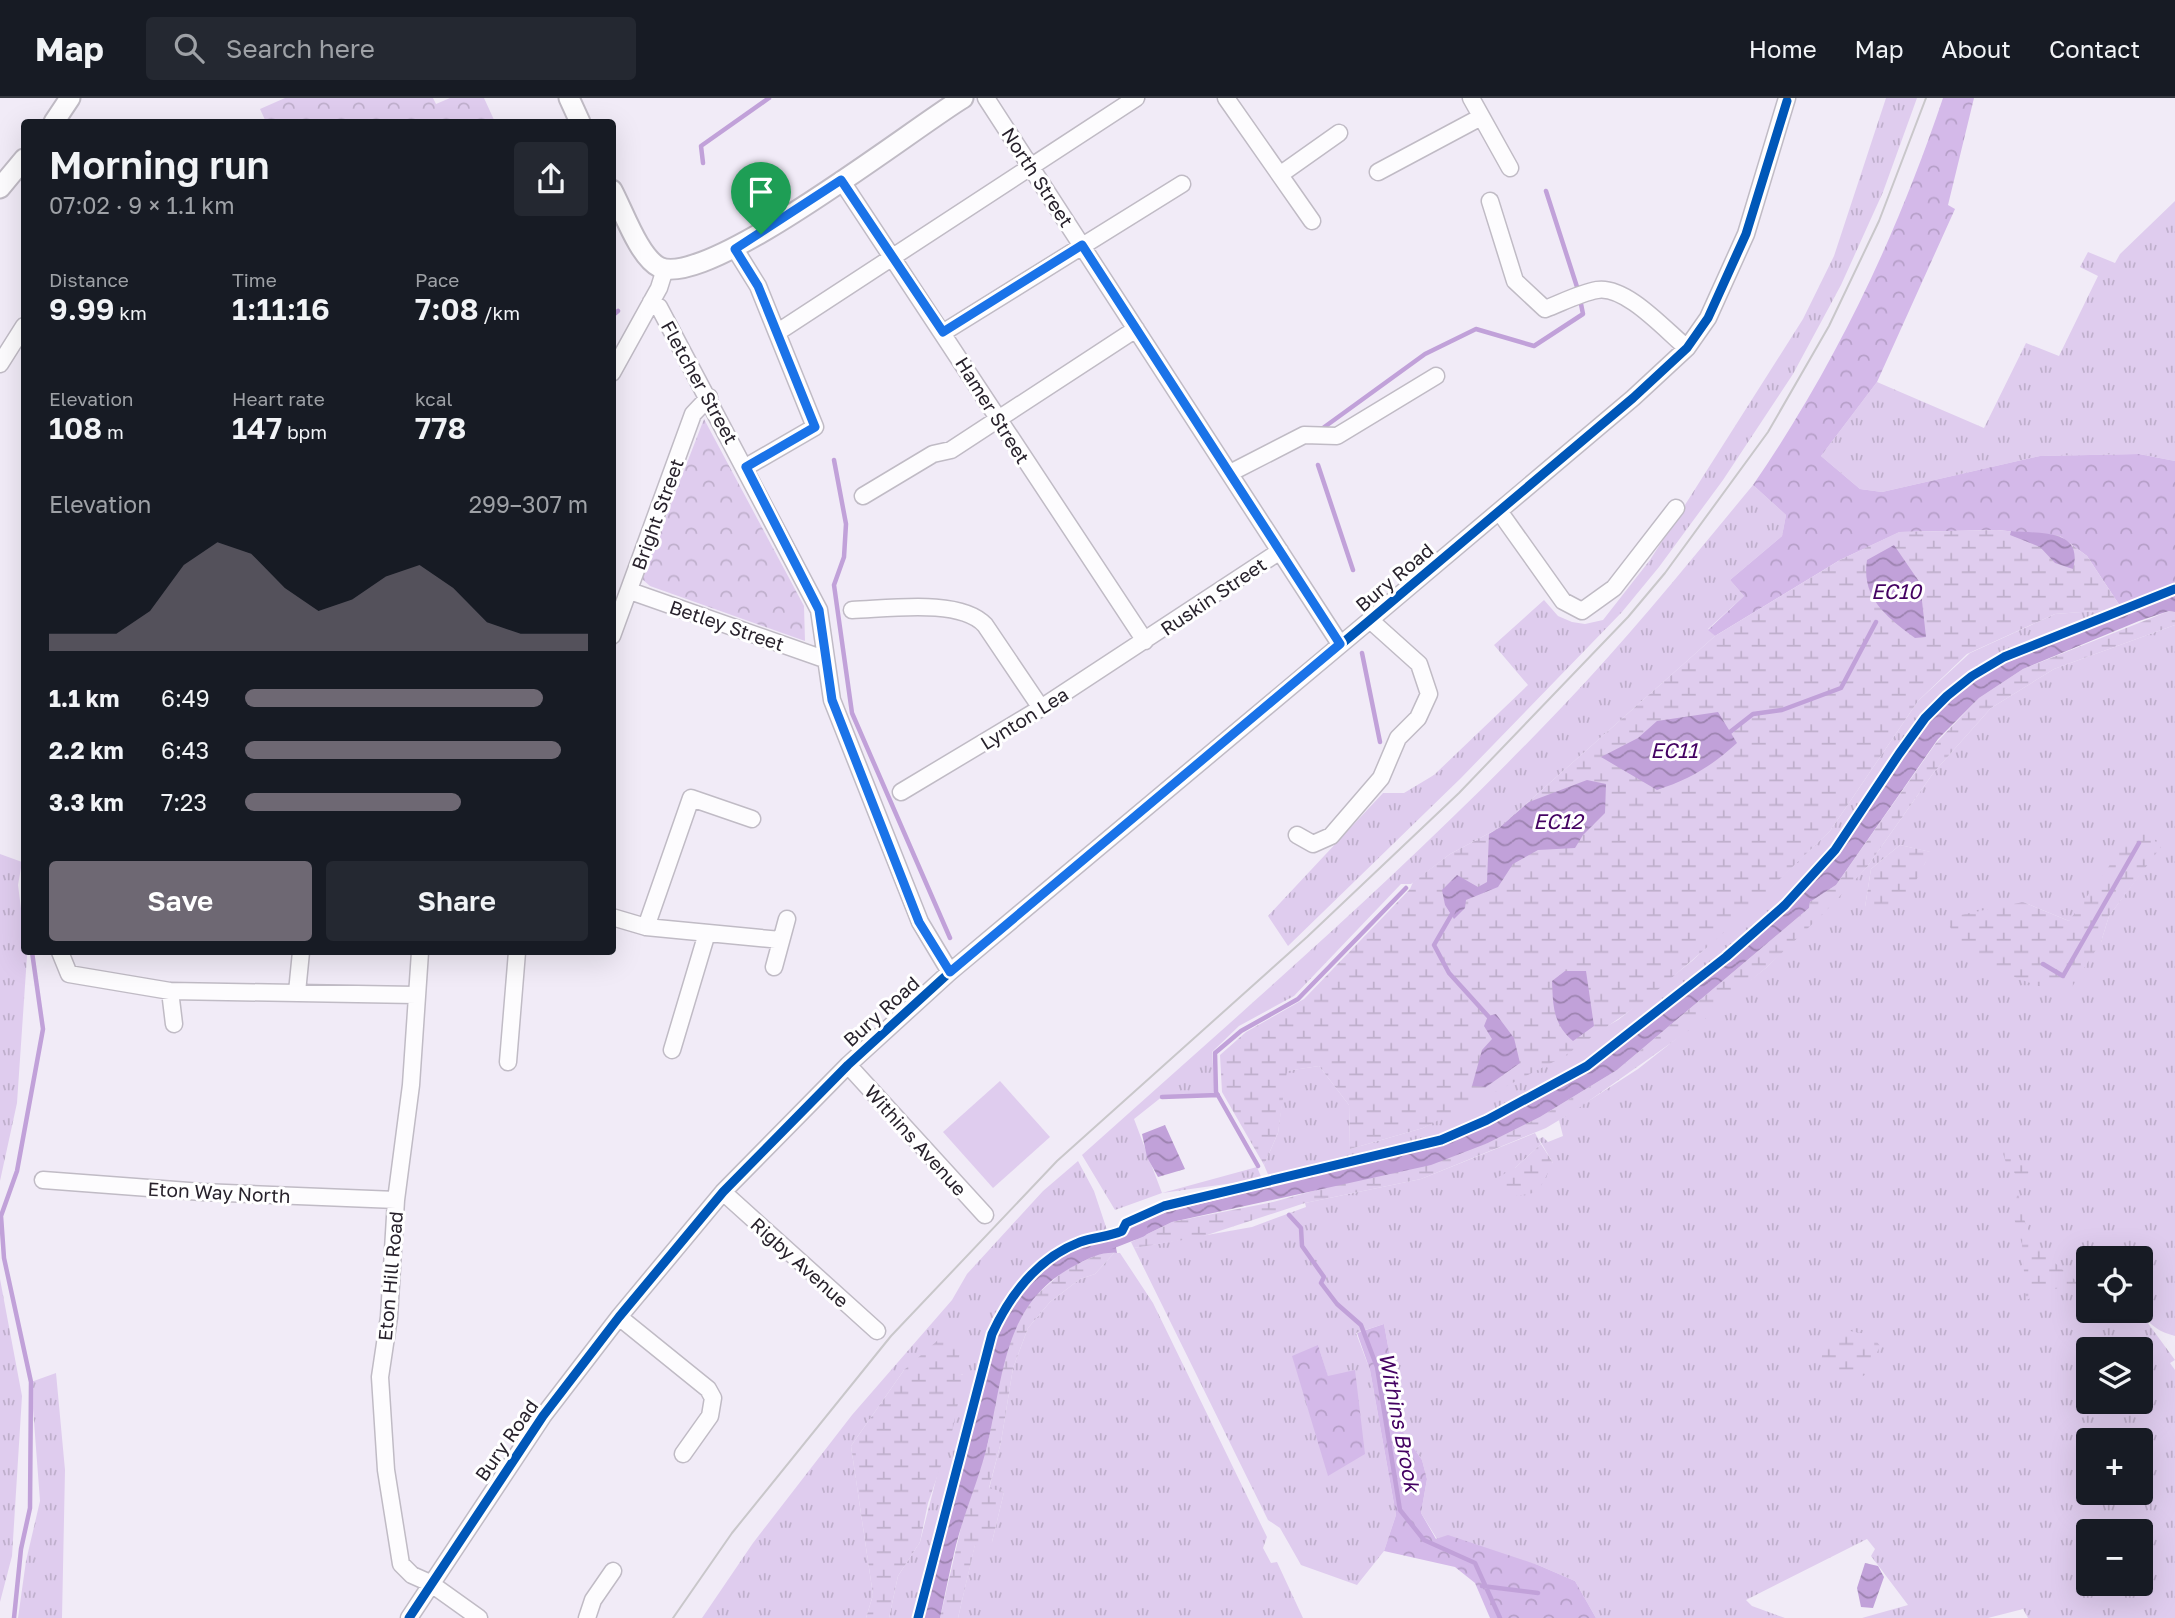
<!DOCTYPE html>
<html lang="en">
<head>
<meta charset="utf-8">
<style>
	body { margin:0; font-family:"Golos Text",sans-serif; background:#242831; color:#f1f3f6; height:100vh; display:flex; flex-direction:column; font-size:26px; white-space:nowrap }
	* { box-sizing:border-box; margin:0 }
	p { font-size:23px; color:#9ea1a6 }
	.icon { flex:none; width:38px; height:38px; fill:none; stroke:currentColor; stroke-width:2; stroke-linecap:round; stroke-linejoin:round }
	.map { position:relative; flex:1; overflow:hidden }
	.drawer { position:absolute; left:21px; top:21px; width:595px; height:836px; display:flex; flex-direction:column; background:#171b24; border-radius:7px; box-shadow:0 7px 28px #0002 }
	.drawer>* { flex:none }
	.controls { position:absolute; left:2076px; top:1148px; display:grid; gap:14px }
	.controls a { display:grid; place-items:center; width:77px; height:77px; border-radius:7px; background:#171b24; box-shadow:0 7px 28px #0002; font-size:35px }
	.pin { position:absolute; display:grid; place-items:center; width:60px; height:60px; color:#fff; margin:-72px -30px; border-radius:50% 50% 50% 0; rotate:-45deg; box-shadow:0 0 7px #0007 }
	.pin .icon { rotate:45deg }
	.round { display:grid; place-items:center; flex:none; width:74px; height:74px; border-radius:7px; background:#242831 }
	.head { display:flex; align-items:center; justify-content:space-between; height:119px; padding:0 28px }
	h1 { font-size:38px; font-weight:600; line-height:52px }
	.stats { display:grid; grid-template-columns:repeat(3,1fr); gap:10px; height:119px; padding:7px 28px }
	.stats div { display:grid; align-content:center }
	.stats b { font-size:30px; font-weight:600 }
	.stats small { font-size:19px; font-weight:400 }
	.stats p { font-size:19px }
	.chart { height:196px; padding:14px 28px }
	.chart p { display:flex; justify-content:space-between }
	.chart svg { width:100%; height:126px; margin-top:7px; fill:#6e6873; opacity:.7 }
	.primary-button { display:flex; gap:14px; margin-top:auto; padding:14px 28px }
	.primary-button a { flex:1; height:80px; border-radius:7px; background:#6e6873; color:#fff; font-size:28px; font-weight:600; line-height:80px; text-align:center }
	.primary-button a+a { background:#242831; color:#f1f3f6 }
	ul { padding:0 28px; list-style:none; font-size:23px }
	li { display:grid; grid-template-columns:112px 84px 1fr; align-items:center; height:52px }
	li i { height:18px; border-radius:9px; background:#6e6873 }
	header { display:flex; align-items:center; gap:42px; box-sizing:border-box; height:98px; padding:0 35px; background:#171b24; border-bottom:2px solid #363941 }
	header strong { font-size:33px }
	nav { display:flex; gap:38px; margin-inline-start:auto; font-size:24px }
	.search { width:490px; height:63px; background:#242831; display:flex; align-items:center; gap:18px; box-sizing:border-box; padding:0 24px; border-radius:7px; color:#9ea1a6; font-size:26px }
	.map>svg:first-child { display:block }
	.grass { fill:url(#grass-tufts); fill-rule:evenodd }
	.forest { fill:url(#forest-crowns) }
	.wetland { fill:url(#wetland-marsh) }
	.park { fill:url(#park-crowns) }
	.pitch { fill:#dfccee }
	.water { fill:url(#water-waves) }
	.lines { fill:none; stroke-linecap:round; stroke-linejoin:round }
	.stream { stroke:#c1a1d9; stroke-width:4.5 }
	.canal { stroke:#c1a1d9; stroke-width:14 }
	.minor-casing { stroke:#c0bbc5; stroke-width:19 }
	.major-casing { stroke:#c0bbc5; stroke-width:23 }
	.minor { stroke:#fdfcfe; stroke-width:16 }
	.major { stroke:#fdfcfe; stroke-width:19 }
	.tram { stroke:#c9c7ca; stroke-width:2 }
	.cycleway-casing { stroke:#fff; stroke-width:13 }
	.cycleway { stroke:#0057b8; stroke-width:9 }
	.route-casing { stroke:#fff; stroke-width:14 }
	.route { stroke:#1a73e8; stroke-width:9 }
	.labels { text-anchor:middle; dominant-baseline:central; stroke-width:6; stroke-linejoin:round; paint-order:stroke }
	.street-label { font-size:19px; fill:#28222c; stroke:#fff }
	.water-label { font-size:21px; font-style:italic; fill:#440262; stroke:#fff }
</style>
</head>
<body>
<header>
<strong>Map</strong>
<div class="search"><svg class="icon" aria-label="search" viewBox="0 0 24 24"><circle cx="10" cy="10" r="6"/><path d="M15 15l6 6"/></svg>Search here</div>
<nav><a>Home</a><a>Map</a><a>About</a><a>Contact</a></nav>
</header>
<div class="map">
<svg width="2175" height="1520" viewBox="0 0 2175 1520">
	<defs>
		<pattern id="grass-tufts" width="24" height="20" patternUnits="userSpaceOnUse" patternTransform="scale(1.75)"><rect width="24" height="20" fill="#dfccee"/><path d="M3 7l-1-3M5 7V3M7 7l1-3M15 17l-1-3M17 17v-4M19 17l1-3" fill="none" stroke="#bfafcc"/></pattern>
		<pattern id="forest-crowns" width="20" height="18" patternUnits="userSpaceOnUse" patternTransform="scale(1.75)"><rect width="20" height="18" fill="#d4b9e9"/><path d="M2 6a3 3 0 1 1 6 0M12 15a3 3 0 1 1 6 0" fill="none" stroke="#b69fc8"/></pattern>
		<pattern id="wetland-marsh" width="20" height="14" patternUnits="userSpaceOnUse" patternTransform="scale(1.75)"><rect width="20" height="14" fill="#dfccee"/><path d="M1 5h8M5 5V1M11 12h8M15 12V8" fill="none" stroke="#bfafcc"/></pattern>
		<pattern id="park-crowns" width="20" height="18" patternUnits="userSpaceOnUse" patternTransform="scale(1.75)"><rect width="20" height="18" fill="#dfccee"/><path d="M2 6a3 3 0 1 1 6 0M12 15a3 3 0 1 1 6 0" fill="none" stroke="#bfafcc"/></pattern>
		<pattern id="water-waves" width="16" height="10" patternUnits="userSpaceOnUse" patternTransform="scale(1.75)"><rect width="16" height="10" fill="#c1a1d9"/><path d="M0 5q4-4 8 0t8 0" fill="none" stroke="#9d83b0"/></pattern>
	</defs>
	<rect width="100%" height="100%" fill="#f1ebf7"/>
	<path class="grass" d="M1886,0H1917L1883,94L1841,187L1793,276L1723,382L1659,469L1622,514L1461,680L1288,848L1268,818L1383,695H1404L1434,677L1528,587L1494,547L1544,502L1558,518L1572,524L1585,526L1603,522L1650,462L1803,221L1834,158Z
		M2175,103V363L2139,356L2040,358L1882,394L1860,391L1821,358L1877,284L1984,330L2026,245L2059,258L2098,178L2080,169L2088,154L2115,165L2120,156Z
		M1753,387L1786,417L1782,438L1730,482L1744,498L1708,531L1715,538L1499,730L1450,756L1411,786H1401L1294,898L1239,928L1212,954L1215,996L1163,998L1134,1021L1162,1095L1257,1069L1262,1081L1162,1095L1115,1112L1082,1057C1245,911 1412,767 1563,608C1630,538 1691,462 1753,387Z
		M2108,512C2041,538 1971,562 1923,619C1888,660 1865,715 1829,754C1728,864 1581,988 1440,1039C1389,1057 1323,1068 1270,1081L1264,1067L1278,1035L1286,973L1319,968L1349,1007L1350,1051L1423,1030L1618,922L1692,863L1830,733L1918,603L1970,555L2055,516Z
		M2175,527V1238C2132,1227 2140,1197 2140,1160H2088V1213H2139L2175,1262L2170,1265L2175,1272V1520H2028L2023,1511L1988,1520H1862L1908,1507L1871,1458L1875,1451L1867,1441L1746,1502L1752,1508L1785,1520H1596L1575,1483L1538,1467L1437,1441L1421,1415L1427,1381L1422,1362L1404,1336L1384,1226L1356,1235L1370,1272L1396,1417L1384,1453L1357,1487L1301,1467L1280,1430L1268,1422L1134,1150L1252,1129L1306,1109L1305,1105L1421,1081L1535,1035L1541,1046L1515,1070L1553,1065L1539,1041L1543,1039L1548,1044L1563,1038L1559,1022L1638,971L1767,869L1867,769L1934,674L1991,610L2054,571ZM1900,747L1930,754L1924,767L1865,809L1871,771ZM2160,749L2109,818L2101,844L2023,804L2069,823ZM1318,1247L1328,1279L1355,1273L1328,1377ZM2088,1251H2140V1304H2088ZM2088,1342H2140V1395H2088ZM2088,1433H2140V1486H2088Z
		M0,756L22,764L18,787L27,858L17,1005L0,1083Z
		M1078,1063L1094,1093L1108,1135C1045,1155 1024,1174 989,1230L915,1520H889L898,1478L920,1444L963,1276L956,1279L904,1272L851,1348L873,1497L866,1520H702L753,1445L852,1317L952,1202L967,1176L1043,1093Z
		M1114,1155H1120L1153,1205L1267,1439L1263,1450L1271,1465L1277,1464L1303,1520H958L975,1446L992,1444L1004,1394L989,1391L1001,1344L1013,1270L1028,1230L1050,1204L1080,1181L1095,1176Z
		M0,1181L22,1298L12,1458L0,1504Z
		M56,1275L65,1372L62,1520H18L26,1463L40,1403L31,1284Z"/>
	<path class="forest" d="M1943,0H1974L1948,107L1955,111L1877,284L1821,358L1860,391L1882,394L2040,358L2139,356L2175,363V489L2122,511L2087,458L2060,438L1997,432L1900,434L1840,462L1715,538L1708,532L1744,498L1730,482L1782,438L1786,417L1753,387C1835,268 1897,137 1943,0Z
		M1384,1226L1404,1336L1422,1362L1427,1381L1421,1415L1436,1441L1448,1437L1538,1467L1575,1483L1596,1520H1490L1475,1485L1455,1469L1384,1453L1396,1417L1370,1272L1357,1235Z
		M1318,1247L1328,1278L1355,1272L1365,1356L1328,1378L1292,1258Z"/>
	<path class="wetland" d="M1997,432L2060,438L2087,458L2122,511L2055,516L1967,556L1918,603L1830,733L1719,839L1647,901L1563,959L1499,992L1423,1030L1350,1051L1349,1007L1319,968L1287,973L1278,1035L1264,1067L1222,994L1220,957L1246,934L1304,901L1410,791L1413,784L1450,756L1499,730L1715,538L1840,462L1899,434Z
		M2169,513L2175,514V527L2054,571L1991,610L1934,674L1867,769L1826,813L1767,869L1705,921L1576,1012L1546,1030L1421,1081L1305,1105L1201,1139L1134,1150L1131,1144L1172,1124L1273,1104L1488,1045L1540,1019L1617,972L1809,810L1810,804L1836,787L1936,645L1979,600L2023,571Z
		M2139,727L2161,749L2109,818L2101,844L2072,889L2038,888L2009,877L1957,844L1946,820L2023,804L2069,823Z
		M1900,747L1931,754L1911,792L1891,811L1865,809L1871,771Z
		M1541,1046L1553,1065L1538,1094L1517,1098L1489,1084L1515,1070Z
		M2011,1048L2029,1074L2023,1085L2006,1065L2002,1052Z
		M2018,1093C2025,1148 2048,1158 2088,1193V1200L2058,1190L2026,1202L2022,1146L2013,1117Z
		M1105,1153L1114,1155L1095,1176L1080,1181L1050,1204L1028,1230L1013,1270L1001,1344L989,1390L1004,1394L992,1444L979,1451L975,1447L958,1520H940L966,1408L988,1345L999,1277L1015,1229L1034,1199L1065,1172Z
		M1850,1233L1872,1237L1880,1248L1868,1275L1858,1281L1821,1263L1825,1241Z
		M946,1235L962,1240L956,1278L964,1276L951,1339L928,1405L920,1444L898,1478L889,1520H866L873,1497L851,1348L904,1272Z"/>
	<path class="park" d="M285,0H433L436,6L450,0H484L495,24H266L260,11Z
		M704,321L804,508L805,543L650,488L642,481Z"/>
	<path class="pitch" d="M1000,983L1050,1039L993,1090L943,1034Z"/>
	<path class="water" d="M2011,433C2039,436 2084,430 2073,471L2055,465L2040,449L2010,437Z
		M1894,447L1920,485L1926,539L1915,540C1887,519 1861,500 1867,462Z
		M2175,493V514L2169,513L2139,523L2023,571L1979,600L1938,641L1836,787L1810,804L1809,810L1617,972L1540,1019L1488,1045L1431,1067L1172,1124L1137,1141L1127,1143L1123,1135L1156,1117L1425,1050L1546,996L1579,977L1670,909L1734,855L1793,799L1837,753L1929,622L1966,587L1999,562Z
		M1718,614L1737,645C1712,668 1690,681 1657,692L1601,659L1638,640L1657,623Z
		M1587,682L1606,686L1605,715L1583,737L1575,750L1538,752L1513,766L1498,789L1466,802L1465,810L1454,821L1445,807L1442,792L1457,777L1478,789L1487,784L1489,736L1499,730L1529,704Z
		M1565,873H1586L1594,928L1573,943C1553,926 1553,908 1552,883Z
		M1496,916L1514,940L1520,965L1486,989L1472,988L1482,952L1492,941L1484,928L1488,918Z
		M1165,1027L1185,1071L1158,1079L1147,1059L1142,1036Z
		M1114,1139L1117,1155C1101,1154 1092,1159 1078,1166C1004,1202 1004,1275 988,1344C980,1379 965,1412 956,1447C950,1471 945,1496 940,1520H921L985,1273C999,1221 1024,1169 1078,1147C1090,1142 1103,1143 1114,1139Z
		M1865,1465L1878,1468L1884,1479L1873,1510L1861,1509L1857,1490Z"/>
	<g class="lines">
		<path class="stream" d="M703,65L701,48L769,0
			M1546,93L1578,192
			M612,218L618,213
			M1323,330L1425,256L1476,231L1534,248L1583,216L1580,201
			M834,362L846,426L844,459L834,487L852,615L950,840
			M1318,367L1353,472
			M1362,555L1380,644
			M1730,634L1753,616L1782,612L1841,590L1876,524
			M24,793V809
			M1453,814L1434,847L1449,875L1488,918
			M2043,866L2063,878L2139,745
			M1162,999L1218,997
			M1258,1068L1216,994L1215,955L1241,933L1298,901L1406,790
			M1289,1117L1301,1130L1302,1148L1324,1179L1321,1185L1337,1206L1361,1227L1377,1269L1400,1412L1424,1442L1475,1465L1500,1520
			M1482,1488L1538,1495
			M14,1520L21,1451L30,1410L31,1284L4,1160L1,1118L17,1073L43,931L32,854"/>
		<path class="canal" d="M1098,1149L1141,1132"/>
		<g class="minor-casing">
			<path id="minor" d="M986,0L1340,546
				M1226,0L1312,123
				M1471,0L1510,70
				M1378,74L1481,19
				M1281,76L1339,35
				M841,82L1145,543
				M1490,103L1515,183L1545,211C1561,205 1580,195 1597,192C1626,187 1666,233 1687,250
				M735,151L758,188L815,329L746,369
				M651,204L659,209L819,512L832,602L920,824L950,874
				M778,234L1136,0
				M944,234L1182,86
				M0,266L24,228
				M612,275L659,190L665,171
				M1230,375L1304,337L1337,338L1436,278
				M863,398L933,356L951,352L1136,231
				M1499,413L1563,503L1582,513L1614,490L1676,410
				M630,493L824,561
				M852,512C887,511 960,500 985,527L1041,610
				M612,538L693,316L709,299
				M901,694L1041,610L1280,453
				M1297,737L1313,746L1331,738L1381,680L1398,640L1418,620L1429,596L1419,566L1370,522
				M612,819L646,829L781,842
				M646,829L691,700L752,721
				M60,854L69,876L170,893L416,897
				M420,854L411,987L396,1102L389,1219L380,1279L386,1372L401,1466L412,1477L430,1485L479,1520
				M774,869L787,821
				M170,893L174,926
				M297,894L301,854
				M672,952L707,835
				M508,964L517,854
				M848,967L985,1117
				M43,1082L202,1094L396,1102
				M723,1094L877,1233
				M619,1219L708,1291L713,1300L710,1318L683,1356
				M409,1520L543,1318L619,1219L723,1094L848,967L950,874L1370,522L1633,300L1687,250L1708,220L1746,136L1787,0
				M587,1520L593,1502L613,1473"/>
		</g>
		<g class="major-casing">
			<path id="major" d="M569,0L580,24
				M54,24L70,0
				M0,90L24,61
				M612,92C623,112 639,159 659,169C707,192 913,30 963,0"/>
		</g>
		<use href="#minor" class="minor"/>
		<use href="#major" class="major"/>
		<path class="tram" d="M673,1520L732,1435L891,1238L1057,1063L1307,839L1459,695L1628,519L1665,475L1768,334L1829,228L1879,123L1926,0"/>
		<g class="cycleway-casing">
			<path id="cycleway" d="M409,1520L543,1318L619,1219L723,1094L848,967L950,874L1370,522L1633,300L1687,250L1708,220L1746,136L1787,3
				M918,1520L992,1236C1010,1197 1038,1160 1080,1144C1094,1139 1108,1139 1122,1133L1126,1125L1164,1108L1441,1042L1487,1022L1587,968L1726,859L1785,807L1835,752L1899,656L1925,620L1947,598L1972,578L2004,559L2175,491"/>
		</g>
		<use href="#cycleway" class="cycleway"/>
	</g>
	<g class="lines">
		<g class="route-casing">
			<path id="route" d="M841,82L943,234L1082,147L1340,546L950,874L919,824L832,602L819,512L746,369L815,329L758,188L735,151Z"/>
		</g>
		<use href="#route" class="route"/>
	</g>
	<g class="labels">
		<g class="street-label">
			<text transform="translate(1038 79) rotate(57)">North Street</text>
			<text transform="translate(700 284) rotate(61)">Fletcher Street</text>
			<text transform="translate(993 312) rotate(58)">Hamer Street</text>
			<text transform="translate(657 416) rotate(-70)">Bright Street</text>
			<text transform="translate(1394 479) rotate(-40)">Bury Road</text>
			<text transform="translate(1213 498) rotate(-34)">Ruskin Street</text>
			<text transform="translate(727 527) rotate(19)">Betley Street</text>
			<text transform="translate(1024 620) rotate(-32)">Lynton Lea</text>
			<text transform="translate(881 913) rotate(-42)">Bury Road</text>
			<text transform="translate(916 1042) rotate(48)">Withins Avenue</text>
			<text transform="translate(219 1094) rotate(3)">Eton Way North</text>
			<text transform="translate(800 1164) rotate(42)">Rigby Avenue</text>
			<text transform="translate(390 1178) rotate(-85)">Eton Hill Road</text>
			<text transform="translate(506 1342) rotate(-55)">Bury Road</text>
		</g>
		<g class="water-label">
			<text x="1896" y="493">EC10</text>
			<text x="1674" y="652">EC11</text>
			<text x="1558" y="723">EC12</text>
			<text transform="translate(1400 1324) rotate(79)">Withins Brook</text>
		</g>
	</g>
</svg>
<div class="controls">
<a><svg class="icon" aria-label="locate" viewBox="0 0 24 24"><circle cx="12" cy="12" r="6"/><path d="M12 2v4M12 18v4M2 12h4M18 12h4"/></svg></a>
<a><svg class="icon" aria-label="layers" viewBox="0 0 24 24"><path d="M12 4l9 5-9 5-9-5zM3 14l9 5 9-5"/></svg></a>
<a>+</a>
<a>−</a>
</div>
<div class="pin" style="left:761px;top:136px;background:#1e9e55"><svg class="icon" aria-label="arrive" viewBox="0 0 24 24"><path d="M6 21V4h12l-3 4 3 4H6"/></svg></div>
<section class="drawer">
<div class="head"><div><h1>Morning run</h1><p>07:02 · 9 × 1.1 km</p></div><a class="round"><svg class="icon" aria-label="share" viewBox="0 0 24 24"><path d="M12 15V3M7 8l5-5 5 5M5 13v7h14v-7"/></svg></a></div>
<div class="stats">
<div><p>Distance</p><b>9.99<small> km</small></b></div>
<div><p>Time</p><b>1:11:16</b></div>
<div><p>Pace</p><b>7:08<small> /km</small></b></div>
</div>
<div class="stats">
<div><p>Elevation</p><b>108<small> m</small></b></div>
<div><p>Heart rate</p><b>147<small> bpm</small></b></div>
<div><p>kcal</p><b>778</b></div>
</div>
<div class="chart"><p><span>Elevation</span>299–307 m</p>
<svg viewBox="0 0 160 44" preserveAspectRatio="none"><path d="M0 44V38L10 38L20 38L30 30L40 14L50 6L60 10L70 22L80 30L90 26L100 18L110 14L120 22L130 34L140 38L150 38L160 38V44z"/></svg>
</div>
<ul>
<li><b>1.1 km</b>6:49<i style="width:87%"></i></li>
<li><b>2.2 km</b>6:43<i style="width:92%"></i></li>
<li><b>3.3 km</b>7:23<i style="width:63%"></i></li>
</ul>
<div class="primary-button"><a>Save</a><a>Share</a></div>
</section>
</div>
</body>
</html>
